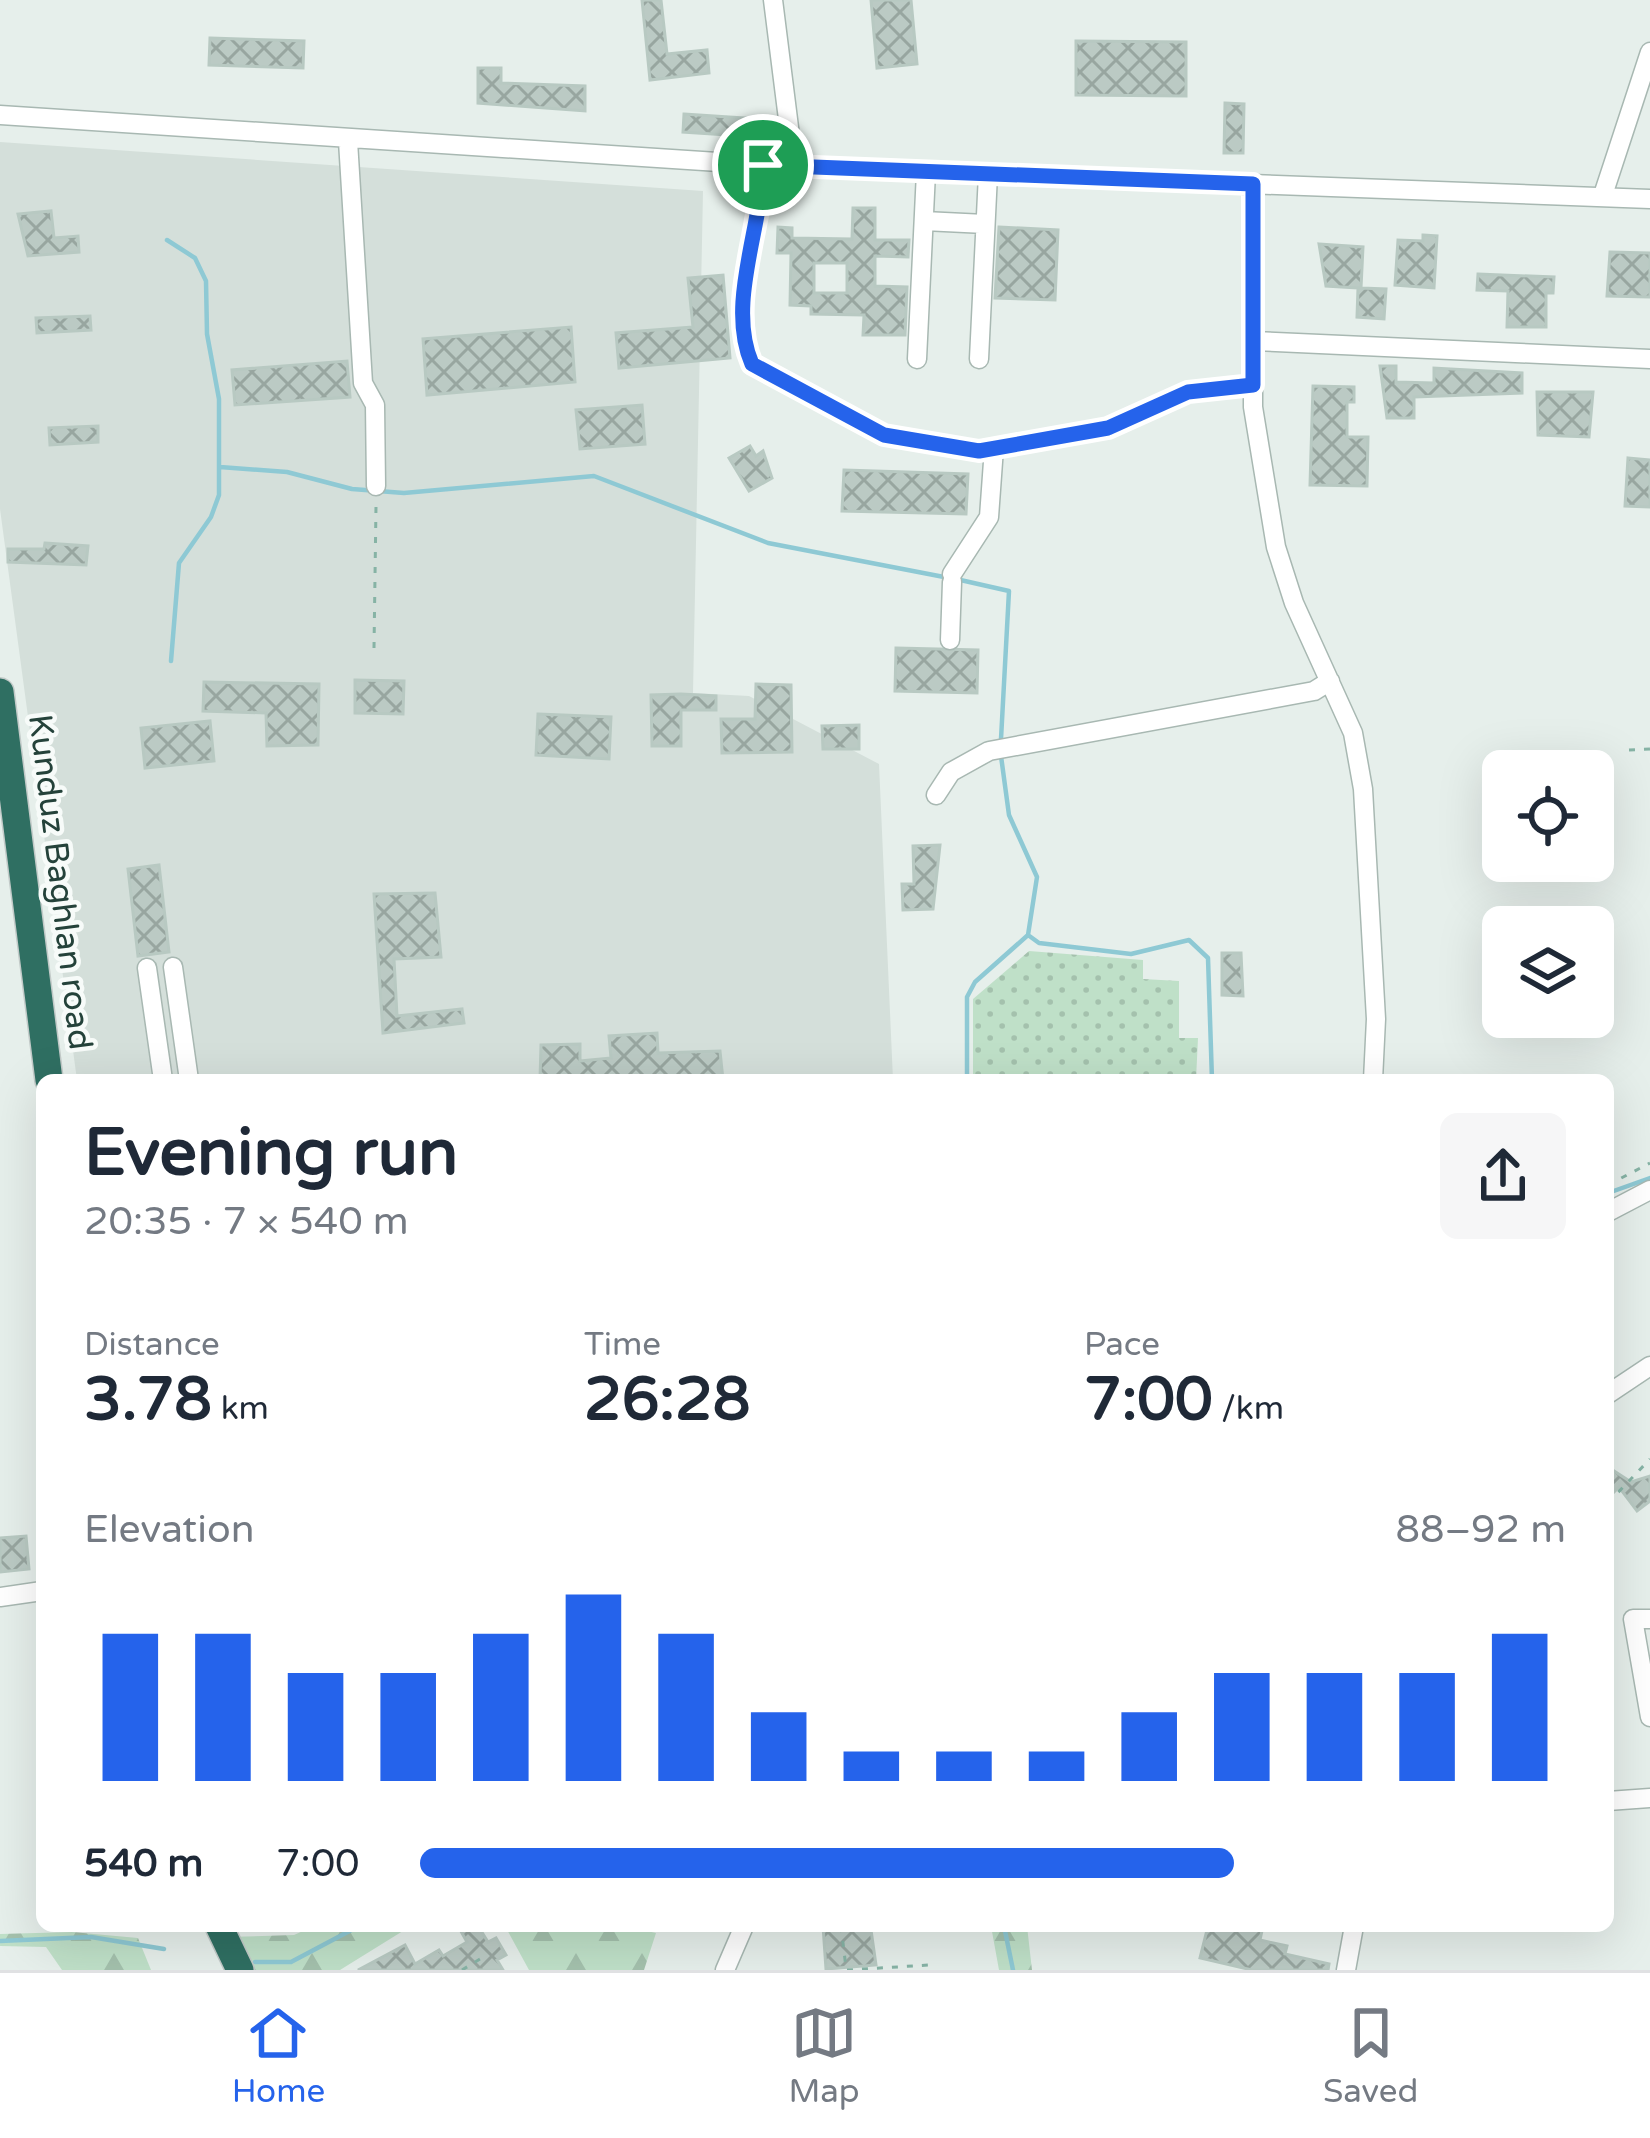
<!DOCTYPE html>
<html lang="en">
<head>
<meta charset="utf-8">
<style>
	body { margin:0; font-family:"Varela Round",sans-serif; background:#f6f6f7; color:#1f2937; height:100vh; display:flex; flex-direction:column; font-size:45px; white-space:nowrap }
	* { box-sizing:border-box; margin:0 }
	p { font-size:39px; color:#747a83 }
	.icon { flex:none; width:66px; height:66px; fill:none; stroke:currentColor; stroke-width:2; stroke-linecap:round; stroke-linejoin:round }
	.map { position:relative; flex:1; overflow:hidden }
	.sheet { position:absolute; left:36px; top:1074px; width:1578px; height:858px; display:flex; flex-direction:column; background:#fff; border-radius:18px; box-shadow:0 12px 48px #0002 }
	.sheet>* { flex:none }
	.controls { position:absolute; left:1482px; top:750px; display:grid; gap:24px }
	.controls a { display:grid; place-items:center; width:132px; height:132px; border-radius:18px; background:#fff; box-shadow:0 12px 48px #0002; font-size:60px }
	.pin { position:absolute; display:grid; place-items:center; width:102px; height:102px; color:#fff; margin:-51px; border:6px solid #fff; border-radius:50%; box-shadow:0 3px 12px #0007 }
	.round { display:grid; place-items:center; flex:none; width:126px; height:126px; border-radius:18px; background:#f6f6f7 }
	.summary { display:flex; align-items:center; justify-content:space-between; height:204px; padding:0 48px }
	h1 { font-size:66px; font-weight:700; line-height:90px }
	.metrics { display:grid; grid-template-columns:repeat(3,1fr); gap:18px; height:204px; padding:12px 48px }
	.metrics div { display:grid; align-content:center }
	.metrics b { font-size:60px; font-weight:700 }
	.metrics small { font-size:33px; font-weight:400 }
	.metrics p { font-size:33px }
	.chart { height:336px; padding:24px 48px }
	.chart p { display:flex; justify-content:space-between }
	.chart svg { width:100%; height:216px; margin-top:12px; stroke:#2563eb; stroke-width:6 }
	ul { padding:0 48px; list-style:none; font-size:39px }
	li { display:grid; grid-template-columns:192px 144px 1fr; align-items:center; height:90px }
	li i { height:30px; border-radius:15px; background:#2563eb }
	.tab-bar { display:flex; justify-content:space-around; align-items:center; height:168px; border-top:3px solid #e0e1e3; background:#fff; font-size:33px; color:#747a83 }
	.tab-bar a { display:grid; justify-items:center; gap:6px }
	.tab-bar .current { color:#2563eb }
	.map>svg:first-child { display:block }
	.built { fill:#d4dfda }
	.grass { fill:url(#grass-dots) }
	.forest { fill:url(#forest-firs) }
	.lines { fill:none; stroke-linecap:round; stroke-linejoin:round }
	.stream { stroke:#8ec9d4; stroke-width:4.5 }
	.building { fill:url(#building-cross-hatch); stroke:#b8c9c2; stroke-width:3; fill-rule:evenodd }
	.minor-casing { stroke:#a8b8b2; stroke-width:21 }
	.highway-casing { stroke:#c2cac8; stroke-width:30 }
	.path { stroke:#86b3a5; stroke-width:3; stroke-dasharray:6 9; stroke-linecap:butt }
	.minor { stroke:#fff; stroke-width:18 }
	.highway { stroke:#2f6f62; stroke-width:27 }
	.route-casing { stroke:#fff; stroke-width:24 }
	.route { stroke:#2563eb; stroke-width:15 }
	.labels { text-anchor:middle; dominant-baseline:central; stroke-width:9; stroke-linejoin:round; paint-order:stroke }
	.street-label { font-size:33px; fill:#24423a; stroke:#f7fbf9 }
</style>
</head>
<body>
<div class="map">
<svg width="1650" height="1970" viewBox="0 0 1650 1970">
	<defs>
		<pattern id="grass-dots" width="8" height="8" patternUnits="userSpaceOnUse" patternTransform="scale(3)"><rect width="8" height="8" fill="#bfe0c8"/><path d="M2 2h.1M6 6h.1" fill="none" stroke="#a4c1ad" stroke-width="1.8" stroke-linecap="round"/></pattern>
		<pattern id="forest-firs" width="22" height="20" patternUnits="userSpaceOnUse" patternTransform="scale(3)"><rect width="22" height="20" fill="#bfe0c8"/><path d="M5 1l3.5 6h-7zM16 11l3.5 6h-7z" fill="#a4c1ad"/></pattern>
		<pattern id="building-cross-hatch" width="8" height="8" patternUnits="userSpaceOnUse" patternTransform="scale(3)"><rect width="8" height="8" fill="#bbcac4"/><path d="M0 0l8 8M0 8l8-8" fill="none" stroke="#98a6a0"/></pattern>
	</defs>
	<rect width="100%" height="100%" fill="#e6efeb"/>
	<path class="built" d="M0,142L703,191L693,693L749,696L879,764L893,1080H77L0,509Z"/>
	<path class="grass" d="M1029,951L1143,960V979L1179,981V1038H1198L1196,1080H973V999Z"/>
	<path class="forest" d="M314,1926H411L340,1970H229L227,1937L294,1935Z
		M505,1926H625L656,1933L644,1970H529Z
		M991,1926H1027L1032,1970H999Z
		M72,1932L138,1938L151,1970H62L46,1947L0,1946V1934Z"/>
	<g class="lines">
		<path class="stream" d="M167,240L195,258L206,281L207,334L219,399V495L211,517L179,563L171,661
			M220,467L287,472L352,489L404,493L594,476L768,543L944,577
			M956,579L1009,591L1001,739
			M1001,756L1009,815L1037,877L1028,935L1039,943L1131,954L1189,940L1208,958L1212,1080
			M967,1080V997L975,982L1028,935
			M1608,1193L1650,1178
			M1004,1926L1013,1970
			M0,1941L91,1937L164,1949
			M255,1962H291L359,1926"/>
	</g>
	<path class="building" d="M642,0H661L667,54L707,50L709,73L650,80Z
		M871,0H911L917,64L877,68Z
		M210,38L304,41L303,68L209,65Z
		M1076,41L1186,42V96L1076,95Z
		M478,68H501V83L585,86V111L478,103Z
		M1225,103L1244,104L1243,153H1224Z
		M684,114L758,119L757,137L683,132Z
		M853,208H875V240H909L908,257L875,256V286L907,287L905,335H863L864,315L811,314V306L790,305L791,253H777L778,227L792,228V238L852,239ZM814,263H847V293H814Z
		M51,211L54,238L78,236L79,252L28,256L18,214Z
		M999,227L1058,230L1055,300L995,298Z
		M1423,235L1437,236L1434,288L1395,285L1398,240L1423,241Z
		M1319,244L1363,247L1361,288L1386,289L1384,319L1357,317L1358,288L1326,286Z
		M1610,252L1650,253V297L1607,296Z
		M1478,274L1554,277L1553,293H1546V327H1507L1508,291L1477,290Z
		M723,275L730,358L619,368L616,333L693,327L688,278Z
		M90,316L91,330L37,333L36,318Z
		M571,327L575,382L427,395L423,339Z
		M347,361L350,397L235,405L232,370Z
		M1380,366H1396V382L1434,383V368L1522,373V393L1414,397V418H1387Z
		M1313,386L1354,387V402H1347V437H1368L1367,486L1310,485Z
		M1537,392H1593L1589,437L1538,435Z
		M642,405L645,444L580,449L576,410Z
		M98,426V442L50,445L49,428Z
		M750,446L756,456L763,451L772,478L749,491L729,458Z
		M1628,458L1650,460V507L1625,506Z
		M844,470L968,474L966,514L842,511Z
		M45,543L88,546L86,565L8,562V549H44Z
		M896,648L978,650L977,693L895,691Z
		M355,680L404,681L403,714L355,713Z
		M204,682L319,684L318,745L267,746L266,713L203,711Z
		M756,684L791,685L792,752L722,753L721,719H755Z
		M681,694L716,696V710H681V746H652L651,695Z
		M538,714L611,717L609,759L536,755Z
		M210,721L214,761L145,768L141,728Z
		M859,725V749H823L822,726Z
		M940,845L933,909L903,910L902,884H914L913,846Z
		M159,865L169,952L138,956L128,869Z
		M435,893L441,957L394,959L397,1016L462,1009L464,1023L383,1033L374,894Z
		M1222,953H1241L1243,996L1222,995Z
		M657,1033L658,1053L720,1051L723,1080H540L541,1045L580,1044V1061L611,1058L609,1036Z
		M1608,1467L1631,1482L1650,1476V1501L1637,1511L1619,1487L1608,1498Z
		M26,1536L29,1569L0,1572V1538Z
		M458,1926H478L488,1942L496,1938L506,1955L497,1960L503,1970H358L405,1945L415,1964L439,1950L443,1956L467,1942Z
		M823,1926L871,1930L876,1965L826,1969Z
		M1208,1926H1263L1260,1940L1287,1946L1285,1954L1329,1964L1328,1970H1252L1200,1958Z"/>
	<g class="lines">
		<g class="minor-casing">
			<path id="minor" d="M773,0L794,167
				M0,115L794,167L1650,199
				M348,141L363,383L375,405L376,486
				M763,165C762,228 726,304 752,364L884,435L979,451L1108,428L1188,392L1253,385
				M1253,184V407L1276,547L1294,603L1353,733L1363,789L1376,1019L1373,1080
				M1603,195L1650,52
				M924,221L985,224
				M1253,341L1650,359
				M917,359L926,172
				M979,359L988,174
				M952,574L989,517L994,448
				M950,640L952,582
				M936,795L951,772L989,751L1314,691L1330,681
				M173,967L189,1080
				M147,968L163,1080
				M1608,1212L1650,1190
				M1608,1394L1650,1366
				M0,1597L42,1591
				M1650,1619H1633L1650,1717
				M1608,1801L1650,1798
				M725,1970L744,1926
				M1346,1970L1354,1926"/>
		</g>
		<g class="highway-casing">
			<path id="highway" d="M0,692L49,1080
				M219,1926L240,1970"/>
		</g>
		<path class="path" d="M374,648L376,506
			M1629,750L1650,749
			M1608,1185L1650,1163
			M1608,1503L1650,1459
			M841,1926L846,1968
			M462,1970L480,1959
			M847,1970L929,1965L930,1970"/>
		<use href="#minor" class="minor"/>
		<use href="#highway" class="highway"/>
	</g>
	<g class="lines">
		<g class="route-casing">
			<path id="route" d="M763,165L1253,184V385L1188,392L1108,428L979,451L884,435L752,364C726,304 762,228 763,165Z"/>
		</g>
		<use href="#route" class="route"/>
	</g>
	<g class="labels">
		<g class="street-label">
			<text transform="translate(60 882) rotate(83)">Kunduz Baghlan road</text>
		</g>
	</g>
</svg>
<div class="controls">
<a><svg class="icon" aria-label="locate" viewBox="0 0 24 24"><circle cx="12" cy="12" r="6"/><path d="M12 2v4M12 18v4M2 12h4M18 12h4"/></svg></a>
<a><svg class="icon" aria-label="layers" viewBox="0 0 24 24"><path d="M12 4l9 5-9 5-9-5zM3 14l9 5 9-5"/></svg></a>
</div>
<div class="pin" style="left:763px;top:165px;background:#1e9e55"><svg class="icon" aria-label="arrive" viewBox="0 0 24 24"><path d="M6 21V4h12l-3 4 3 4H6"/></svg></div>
<section class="sheet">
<div class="summary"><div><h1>Evening run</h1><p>20:35 · 7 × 540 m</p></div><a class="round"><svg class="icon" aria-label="share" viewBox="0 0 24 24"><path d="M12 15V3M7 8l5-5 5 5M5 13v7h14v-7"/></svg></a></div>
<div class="metrics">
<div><p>Distance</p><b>3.78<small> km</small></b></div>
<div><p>Time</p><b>26:28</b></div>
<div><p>Pace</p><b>7:00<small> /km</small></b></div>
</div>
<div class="chart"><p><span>Elevation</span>88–92 m</p>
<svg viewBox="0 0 160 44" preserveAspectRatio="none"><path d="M5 44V14M15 44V14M25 44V22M35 44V22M45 44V14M55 44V6M65 44V14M75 44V30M85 44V38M95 44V38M105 44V38M115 44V30M125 44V22M135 44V22M145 44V22M155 44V14"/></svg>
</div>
<ul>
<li><b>540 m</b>7:00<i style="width:71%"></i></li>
</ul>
</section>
</div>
<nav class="tab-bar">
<a class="current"><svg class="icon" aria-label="home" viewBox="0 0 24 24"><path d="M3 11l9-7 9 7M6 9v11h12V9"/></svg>Home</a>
<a><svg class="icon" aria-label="map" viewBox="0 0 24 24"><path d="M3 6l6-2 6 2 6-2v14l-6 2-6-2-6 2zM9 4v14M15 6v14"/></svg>Map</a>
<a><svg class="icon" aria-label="saved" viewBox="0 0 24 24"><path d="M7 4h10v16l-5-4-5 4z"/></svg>Saved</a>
</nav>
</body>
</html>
